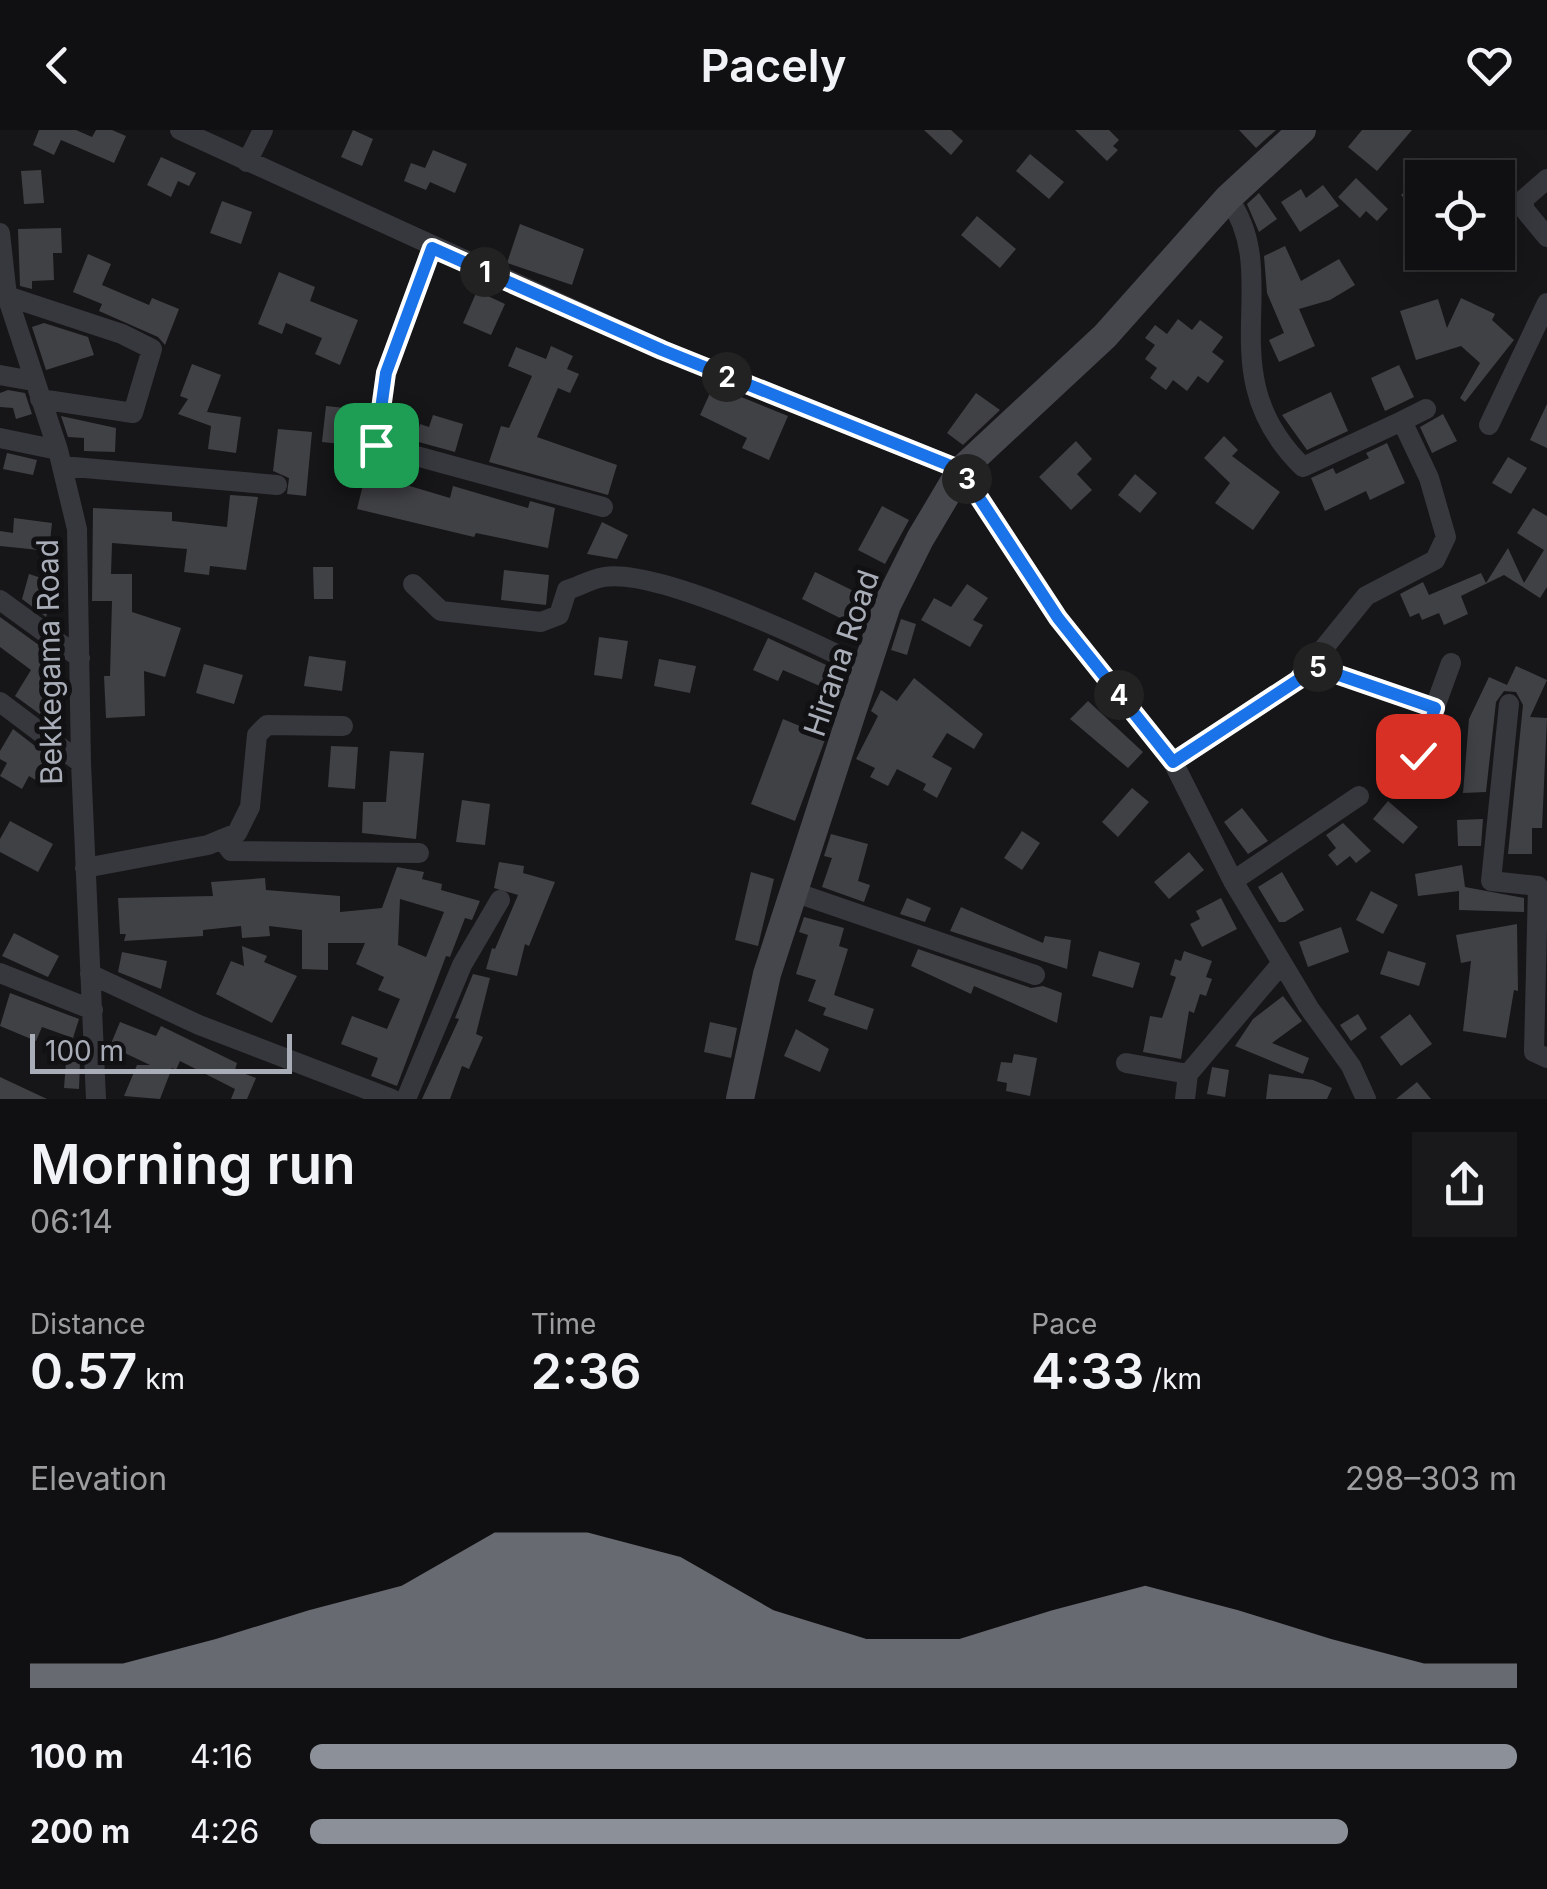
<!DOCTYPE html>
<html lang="en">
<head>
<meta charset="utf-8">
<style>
	body { margin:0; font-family:Inter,sans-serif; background:#19191b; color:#f1f3f6; height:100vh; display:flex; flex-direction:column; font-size:38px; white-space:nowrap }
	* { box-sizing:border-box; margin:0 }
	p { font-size:32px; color:#9c9d9f }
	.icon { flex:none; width:55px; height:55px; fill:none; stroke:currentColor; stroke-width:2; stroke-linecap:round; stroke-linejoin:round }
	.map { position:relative; height:969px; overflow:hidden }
	.drawer { display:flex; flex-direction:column; background:#101012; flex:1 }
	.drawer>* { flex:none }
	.buttons { position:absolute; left:1405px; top:30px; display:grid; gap:20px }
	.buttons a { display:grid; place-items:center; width:110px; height:110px; border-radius:0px; background:#101012; box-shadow:0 5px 25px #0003,0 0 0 2px #303032; font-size:50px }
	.scale { position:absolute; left:30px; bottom:25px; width:262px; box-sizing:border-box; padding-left:10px; border:5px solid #a8adb8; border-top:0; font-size:28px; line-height:35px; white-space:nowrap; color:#a8adb8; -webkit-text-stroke:8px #111113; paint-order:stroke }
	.pin { position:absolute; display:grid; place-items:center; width:85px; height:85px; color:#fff; margin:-42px; border-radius:20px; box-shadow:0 5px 15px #0006 }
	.km { position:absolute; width:50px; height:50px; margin:-25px; border-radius:50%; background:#222; color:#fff; font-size:28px; line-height:50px; text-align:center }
	.round { display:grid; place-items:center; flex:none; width:105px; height:105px; border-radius:0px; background:#19191b }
	.summary { display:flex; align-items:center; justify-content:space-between; height:170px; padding:0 30px }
	h1 { font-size:55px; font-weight:600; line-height:75px }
	.metrics { display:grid; grid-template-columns:repeat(3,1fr); gap:15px; height:170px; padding:10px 30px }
	.metrics div { display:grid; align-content:center }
	.metrics b { font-size:50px; font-weight:600 }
	.metrics small { font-size:28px; font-weight:400 }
	.metrics p { font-size:28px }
	.chart { height:280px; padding:20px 30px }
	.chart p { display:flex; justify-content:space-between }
	.chart svg { width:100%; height:180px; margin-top:10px; fill:#8c9099; opacity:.7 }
	ul { padding:0 30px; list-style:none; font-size:32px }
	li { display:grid; grid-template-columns:160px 120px 1fr; align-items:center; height:75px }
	li i { height:25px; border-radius:12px; background:#8c9099 }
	header { display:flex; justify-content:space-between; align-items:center; height:130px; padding:0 30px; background:#101012; font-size:45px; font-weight:600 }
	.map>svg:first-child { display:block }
	.building { fill:#404145; fill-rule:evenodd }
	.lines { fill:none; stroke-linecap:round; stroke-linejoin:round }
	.street { stroke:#37383d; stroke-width:20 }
	.secondary { stroke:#45474d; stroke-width:28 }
	.route-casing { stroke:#fff; stroke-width:20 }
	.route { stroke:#1a73e8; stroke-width:12 }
	.labels { text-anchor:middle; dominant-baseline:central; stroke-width:10; stroke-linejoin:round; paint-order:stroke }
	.street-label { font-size:30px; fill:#a8adb8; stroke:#111113 }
</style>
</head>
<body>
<header><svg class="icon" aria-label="back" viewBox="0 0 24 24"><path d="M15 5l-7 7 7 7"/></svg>Pacely<svg class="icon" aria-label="heart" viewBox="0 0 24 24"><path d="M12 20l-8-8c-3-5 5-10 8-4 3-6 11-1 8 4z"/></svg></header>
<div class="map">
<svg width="1547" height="969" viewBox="0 0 1547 969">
	<rect width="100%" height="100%" fill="#161618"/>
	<path class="building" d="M39,0H76L92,7L96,0H112L126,6L114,33L61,10L54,25L33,15Z
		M353,0L373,9L362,36L341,27Z
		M924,0H951L963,11L951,25Z
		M1075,0H1109L1119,10L1113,16L1118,20L1107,31Z
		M1239,0H1276L1256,18Z
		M1362,0H1412L1377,41L1348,17Z
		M433,20L467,34L455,63L430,52L426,60L404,51L411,33L425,38Z
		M1030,24L1064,52L1049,69L1016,41Z
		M161,27L196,43L189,56L178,51L171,67L147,55Z
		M41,40L44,73L24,74L21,41Z
		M1422,43V69L1414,78L1401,65Z
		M1356,48L1388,79L1377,91L1366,81L1360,88L1338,67Z
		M1323,55L1339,76L1300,102L1281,72L1301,59L1306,68Z
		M1259,63L1277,89L1259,102L1247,74Z
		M222,71L252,82L241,114L210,103Z
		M977,86L1016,119L1000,138L961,105Z
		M520,94L584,119L572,155L507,133Z
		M61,98L62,123H53L54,150L32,151V159L20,156L18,99Z
		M1285,116L1301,151L1339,129L1355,155L1330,170L1299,179L1315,216L1279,232L1269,210L1284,203L1267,163L1264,126Z
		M88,124L111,134L102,155L149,175L152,168L179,179L165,215L158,207L99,181L102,174L73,162Z
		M279,142L315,157L310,171L358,190L340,235L315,224L322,208L286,193L282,204L258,194Z
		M477,161L505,174L491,205L463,193Z
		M1461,168L1495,184L1492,190L1514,210L1465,272L1460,268L1480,233L1461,216L1416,230L1400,181L1438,169L1447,198Z
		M1178,189L1192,200L1200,190L1223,207L1212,222L1224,231L1208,253L1198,246L1187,261L1173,250L1166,260L1150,248L1157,238L1145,229L1155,215L1145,208L1155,195L1167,204Z
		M44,193L88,207L94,225L46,240L32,197Z
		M551,216L573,226L567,239L579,244L570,263L558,258L537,307L617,335L608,365L489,332L501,296L509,298L532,246L508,236L516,217L546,229Z
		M192,234L221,245L207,282L241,287L236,323L208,319L211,296L178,284L188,269L180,266Z
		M1399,235L1414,267L1385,281L1371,248Z
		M8,260L25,263L32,284L16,289L13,278L0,277V263Z
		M724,260L788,286L769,330L742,318L747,308L700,285L711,261L721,266Z
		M1331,262L1348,301L1307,320L1282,285Z
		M976,263L1000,280L963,315L947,303Z
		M1547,274V318L1530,310Z
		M326,276L355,279L351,315L322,312Z
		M1443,284L1457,311L1432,323L1420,297Z
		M433,285L463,294L455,322L415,311L420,294L429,297Z
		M61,286L116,298L115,322L84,321V308L68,307Z
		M278,299L312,302L306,366L287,364L289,348L273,341Z
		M1224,306L1238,320L1232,326L1280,362L1253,400L1215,373L1230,353L1204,328Z
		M1076,311L1092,329L1077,344L1092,360L1071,380L1039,347Z
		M1387,313L1405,353L1370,370L1366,361L1325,381L1311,348L1333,338L1336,344L1369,328L1366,323Z
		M7,323L37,330L33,345L3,339Z
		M1508,327L1527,338L1511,364L1492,353Z
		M366,343L450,368L453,356L528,378L530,371L555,378L548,418L476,403L474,407L357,379Z
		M1135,344L1157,363L1140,383L1118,365Z
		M230,365L258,367L246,440L210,436L209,445L184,442L187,419L112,413L111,444H132V482L181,498L165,547L144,541L145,586L106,588L104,546H110L112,471H92L93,378L172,382V391L227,397Z
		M882,376L909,390L885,434L858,420Z
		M1533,378L1547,386V457L1540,468L1504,445L1461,466L1468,484L1444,495L1439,483L1422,490L1419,483L1410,487L1400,464L1423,452L1429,465L1481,443L1486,453L1508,418L1524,453L1544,420L1517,403Z
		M14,388L52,393L49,421L0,416V401L13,403Z
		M602,392L628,405L617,429L587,424Z
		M313,437H333V469H314Z
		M504,440L549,445L546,475L501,470Z
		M815,442L870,469L860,498L802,469Z
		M29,444L57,453L46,487L22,469Z
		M967,454L988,468L973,490L983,495L970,517L921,490L934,468L951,477Z
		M0,487L61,531L60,553L41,585L15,566L31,540L0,517Z
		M901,489L916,494L907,525L891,520Z
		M599,507L628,511L622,549L594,545Z
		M768,508L837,540L829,560L783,540L778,551L753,540Z
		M309,526L346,531L342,561L304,556Z
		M659,529L696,536L690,563L654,556Z
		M204,534L243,545L234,574L196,563Z
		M1516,536L1547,550L1530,587L1547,588L1542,698H1532V724H1508L1523,575L1516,562L1504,561L1496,572L1486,662L1463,663L1469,589L1489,547L1507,555Z
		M914,548L983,604L974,619L947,603L932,627L952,638L937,668L923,660L926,654L897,639L888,656L870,647L875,638L856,629L878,586L871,581L881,560L897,571Z
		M1088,571L1143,622L1128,638L1070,589Z
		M783,589L826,607L795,691L751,674Z
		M13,599L52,629L39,652L29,646L22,659L0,646L7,633L0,629V621Z
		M331,616L358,617L355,659L328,657Z
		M390,621L424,623L416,709L362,703L363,672H386Z
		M1132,658L1149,672L1118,707L1102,692Z
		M462,670L490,674L485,715L456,712Z
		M1388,671L1418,697L1403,714L1373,689Z
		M1242,678L1268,711L1248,724L1224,692Z
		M1483,689L1481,716H1458L1457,690Z
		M10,691L53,714L38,742L0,722V709Z
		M1343,693L1371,721L1356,733L1350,726L1337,736L1328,725L1336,718L1326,705Z
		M1022,701L1040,713L1022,740L1004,728Z
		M831,704L868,714L858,751L870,755L864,772L822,757L832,728L824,726Z
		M1189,722L1204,740L1169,769L1154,752Z
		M499,732L524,736L523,743L555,752L529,816L525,814L517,846L486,839L492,818L495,819L518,765L494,758Z
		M1462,735L1465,757L1524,768V782L1459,780V761L1418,766L1415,744Z
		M397,737L424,742L422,749L442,754L441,760L480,771L472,790L465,788L450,827L446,826L397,956L371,946L378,928L341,914L352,886L387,899L400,869L378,860L384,847L356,834L365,813H328V840L302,839V800L269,796L270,806L242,808L241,796L203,800V806L124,811L126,804H120L118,768L213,766L211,752L265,748L266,760L340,766V782L382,778ZM400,769L444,782L426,827L398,815Z
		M751,742L774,749L758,816L735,810Z
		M1282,742L1304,780L1285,792H1279L1258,757Z
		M1371,761L1398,775L1383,804L1356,790Z
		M907,768L931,778L925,792L900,784Z
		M1221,768L1237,799L1202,817L1190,794L1200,789L1196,781Z
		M961,777L1043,813L1045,806L1071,810L1067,839L950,801Z
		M804,787L844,798L839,816L848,819L834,865L874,879L867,900L823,885L826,878L808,871L816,850L796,844L808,805L799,802Z
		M1517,794L1518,861L1514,860L1506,908L1463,901L1471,831L1461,833L1456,805Z
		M1341,797L1349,822L1308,837L1299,812Z
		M14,803L59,826L48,847L2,826Z
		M242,816L267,826L264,832L297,846L272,893L216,864L231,831L244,836Z
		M918,819L1031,858L1043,856L1062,863L1057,893L974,856L971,864L911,836Z
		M1099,821L1140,833L1133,858L1092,846Z
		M1184,821L1212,831L1206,847L1212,849L1206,866L1200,864L1194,883L1189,881L1181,929L1143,922L1150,886L1162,888L1176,847L1170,845L1175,829L1181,831Z
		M1388,821L1426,833L1419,856L1380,844Z
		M122,822L167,831L161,859L118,842Z
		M473,844L490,848L476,904L483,907L469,939L462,936L450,969H422L459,889L455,888Z
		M10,863L79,889L73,908L42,897L36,911L0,896Z
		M1283,866L1302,891L1272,913L1309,928L1303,944L1235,916L1253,889Z
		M1358,884L1367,899L1351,911L1340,895Z
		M1410,884L1432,914L1401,936L1380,907Z
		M120,892L156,906L161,896L237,933L235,940L256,948L247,969H231L235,959L180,931L176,940L172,938L160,969L124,966L137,935H150L110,916Z
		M710,892L737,898L731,928L704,922Z
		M796,899L829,919L820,942L784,926Z
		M1014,924L1037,928L1030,966L1006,961L1007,953L997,951L1001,932L1012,933Z
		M66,932H80L79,959L64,958Z
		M1212,937L1229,940L1225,967L1207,964Z
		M1269,944L1313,950L1332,958L1327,969H1266Z
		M0,947L47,969H0Z
		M1417,952L1431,969H1396Z"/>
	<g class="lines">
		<path class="street" d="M180,0L662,220L961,340L1058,488L1173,632L1233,751L1309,878L1351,936L1366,969
			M247,32L263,0
			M1547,49L1524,69V79L1547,107
			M0,103L7,166L58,320L77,399L81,633L96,969
			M432,118L386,243L376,315L603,377
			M7,166L122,204L152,219L133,283L40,269
			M0,245L33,251
			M1402,291L1426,279
			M1489,295L1547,173
			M0,308L58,320
			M62,336L277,355
			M413,454L441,481L541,492L559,485L567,460C579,456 592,449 604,447C659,438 817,514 869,540
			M0,470L80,528
			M1310,535L1435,578
			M0,572L81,633
			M1509,574L1491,751L1538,756L1534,922L1547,928
			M1417,626L1451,533
			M1173,632L1298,550L1366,466L1435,430L1446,407L1429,348L1402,291L1303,337C1206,243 1286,149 1228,68
			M222,709L231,721L419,723
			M85,738L208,715L237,703L250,677L257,605L267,595L343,596
			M1233,751L1359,666
			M794,762L1035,845
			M0,843L93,880
			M90,844L199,895L392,969
			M1126,933L1188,944
			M406,969L462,835L500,770
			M1185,969L1188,944L1282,833"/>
		<path class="secondary" d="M740,969L767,844L887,475L920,409L961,340L1105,206L1228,68L1302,0"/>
	</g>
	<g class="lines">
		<g class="route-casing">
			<path id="route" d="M376,315L386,243L432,118L662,220L961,340L1058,488L1173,632L1298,550L1310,535L1435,578L1418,626"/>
		</g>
		<use href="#route" class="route"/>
	</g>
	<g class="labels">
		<g class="street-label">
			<text transform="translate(841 523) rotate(-71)">Hirana Road</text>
			<text transform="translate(49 532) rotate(-91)">Bekkegama Road</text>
		</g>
	</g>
</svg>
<div class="buttons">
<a><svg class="icon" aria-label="locate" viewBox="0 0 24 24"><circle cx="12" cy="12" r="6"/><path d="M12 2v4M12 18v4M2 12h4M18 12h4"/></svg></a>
</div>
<div class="scale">100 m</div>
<div class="pin" style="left:376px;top:315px;background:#1e9e55"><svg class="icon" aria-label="arrive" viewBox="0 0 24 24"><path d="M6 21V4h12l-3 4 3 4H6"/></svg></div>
<div class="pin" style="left:1418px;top:626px;background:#d93025"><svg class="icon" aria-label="check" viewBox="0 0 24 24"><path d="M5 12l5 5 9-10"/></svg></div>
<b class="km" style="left:485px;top:142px">1</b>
<b class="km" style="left:727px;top:247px">2</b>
<b class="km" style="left:967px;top:349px">3</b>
<b class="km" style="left:1119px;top:565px">4</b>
<b class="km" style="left:1318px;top:537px">5</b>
</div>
<section class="drawer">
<div class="summary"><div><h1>Morning run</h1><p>06:14</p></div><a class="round"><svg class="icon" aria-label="share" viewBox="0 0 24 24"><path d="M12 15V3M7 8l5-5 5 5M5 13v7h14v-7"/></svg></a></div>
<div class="metrics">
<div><p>Distance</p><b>0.57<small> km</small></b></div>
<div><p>Time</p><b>2:36</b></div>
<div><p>Pace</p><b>4:33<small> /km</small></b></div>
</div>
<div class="chart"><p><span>Elevation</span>298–303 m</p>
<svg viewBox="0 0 160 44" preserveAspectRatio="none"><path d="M0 44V38L10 38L20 32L30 25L40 19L50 6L60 6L70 12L80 25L90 32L100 32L110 25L120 19L130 25L140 32L150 38L160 38V44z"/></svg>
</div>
<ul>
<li><b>100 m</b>4:16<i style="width:100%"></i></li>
<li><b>200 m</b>4:26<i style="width:86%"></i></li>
</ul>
</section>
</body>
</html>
